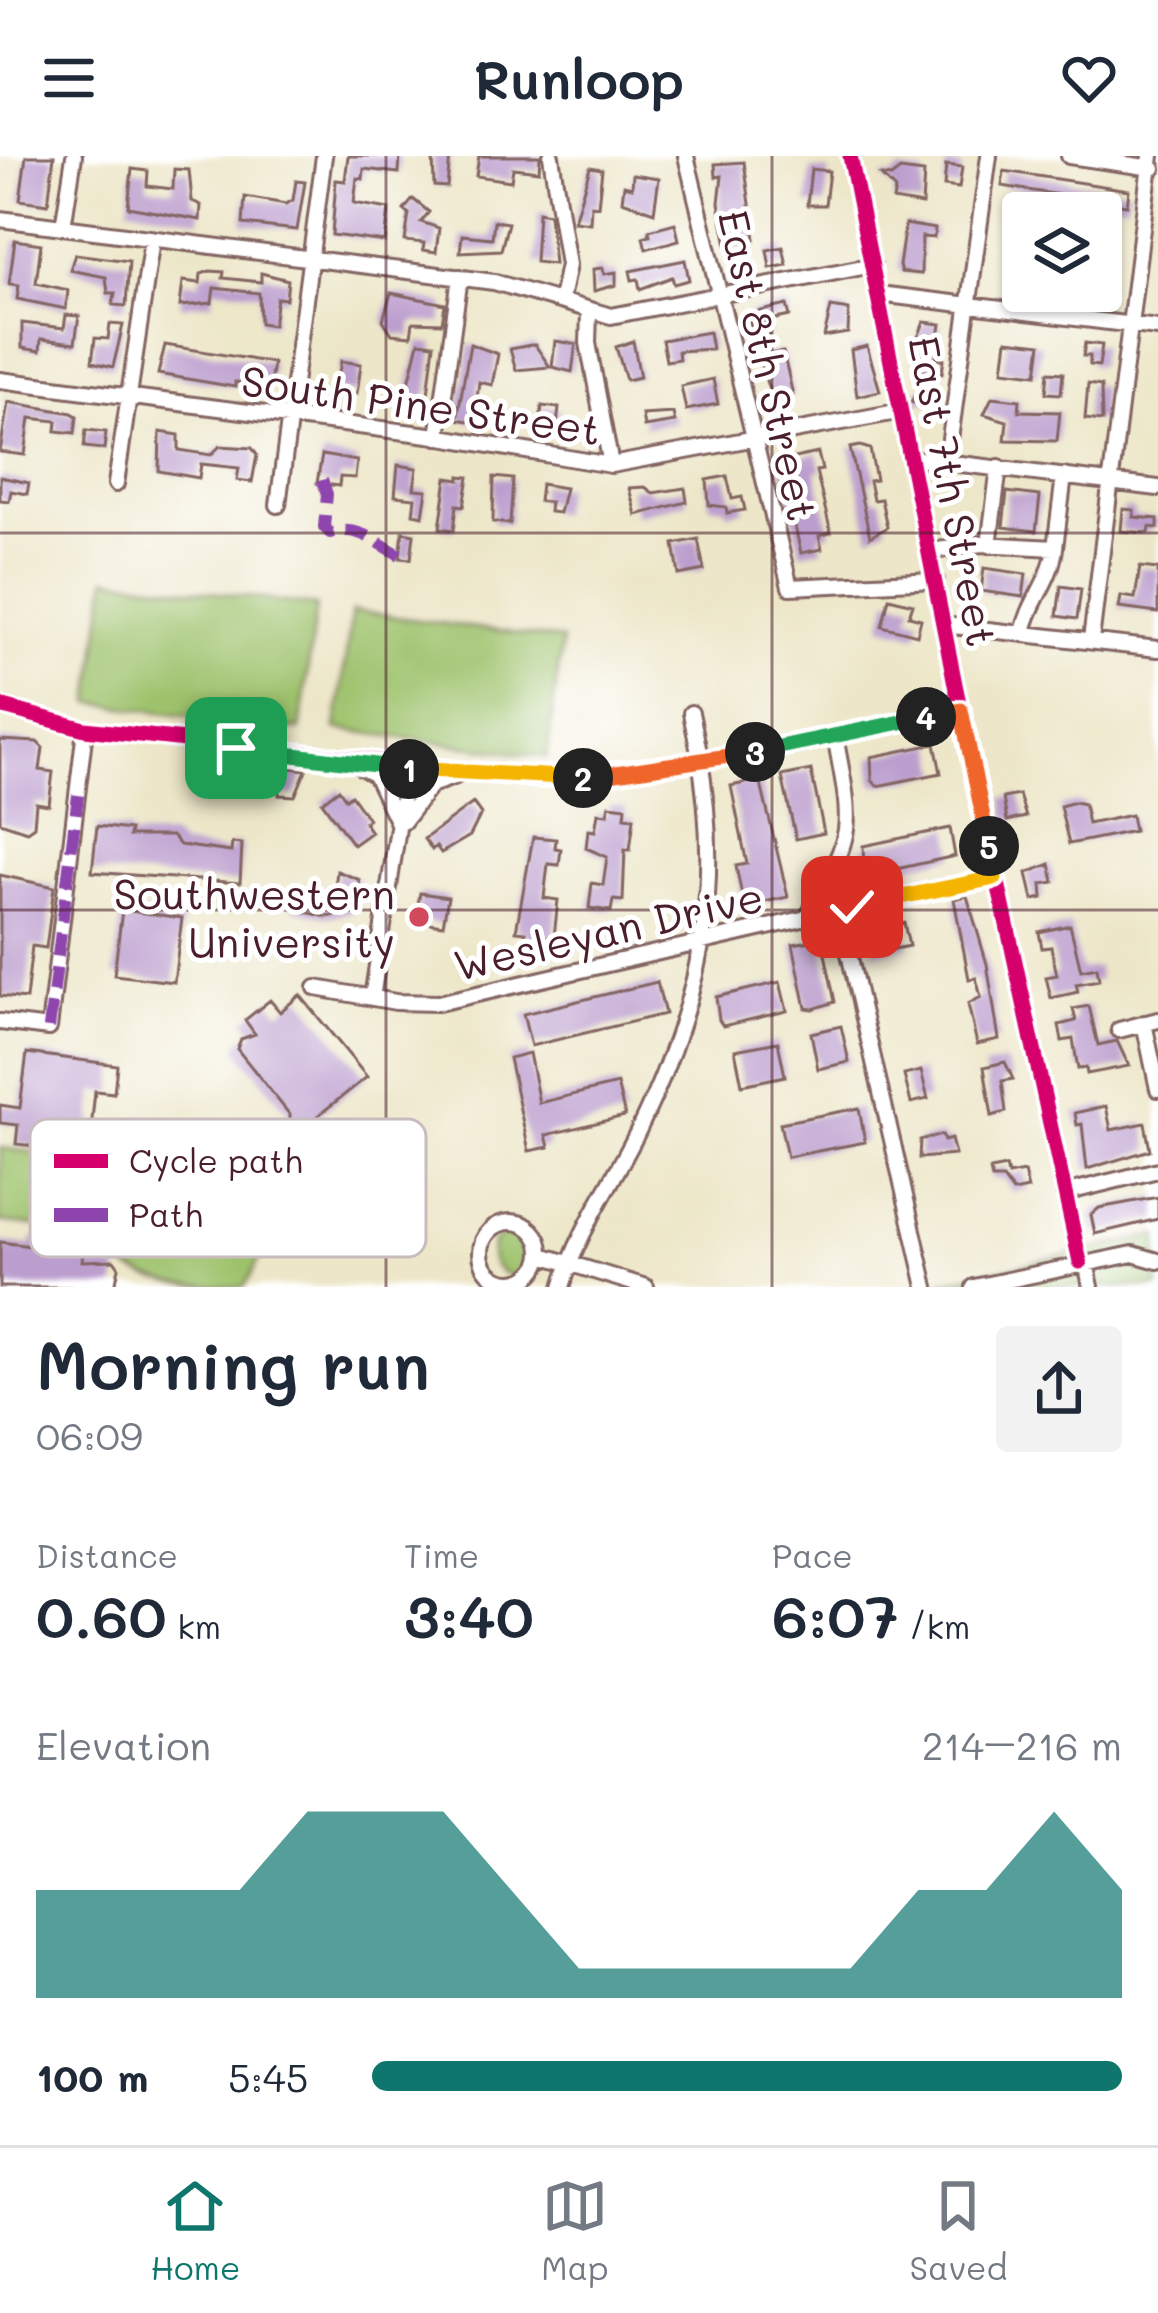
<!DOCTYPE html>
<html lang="en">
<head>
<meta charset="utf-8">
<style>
	body { margin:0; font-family:Mali,sans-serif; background:#f2f2f3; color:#1f2937; height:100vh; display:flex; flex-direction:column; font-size:45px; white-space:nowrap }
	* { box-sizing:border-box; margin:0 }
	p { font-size:39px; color:#747a83 }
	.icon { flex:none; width:66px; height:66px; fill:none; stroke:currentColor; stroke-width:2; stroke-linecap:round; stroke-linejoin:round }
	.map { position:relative; height:1131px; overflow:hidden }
	.panel { display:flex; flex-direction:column; background:#fff; flex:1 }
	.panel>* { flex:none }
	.tools { position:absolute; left:1002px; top:36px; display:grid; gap:24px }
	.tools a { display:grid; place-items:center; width:120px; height:120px; border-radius:12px; background:#fff; box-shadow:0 3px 9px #0004; font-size:60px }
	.pin { position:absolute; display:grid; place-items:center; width:102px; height:102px; color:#fff; margin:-51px; border-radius:24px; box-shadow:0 6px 18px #0006 }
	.km { position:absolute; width:60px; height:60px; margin:-30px; border-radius:50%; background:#222; color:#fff; font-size:33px; line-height:60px; text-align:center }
	.round { display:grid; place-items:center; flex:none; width:126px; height:126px; border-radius:12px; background:#f2f2f3 }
	.head { display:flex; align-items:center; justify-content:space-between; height:204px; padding:0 36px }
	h1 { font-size:66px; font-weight:600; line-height:90px }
	.stats { display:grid; grid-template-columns:repeat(3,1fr); gap:18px; height:204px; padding:12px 36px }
	.stats div { display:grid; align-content:center }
	.stats b { font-size:60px; font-weight:600 }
	.stats small { font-size:33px; font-weight:400 }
	.stats p { font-size:33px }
	.chart { height:336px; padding:24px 36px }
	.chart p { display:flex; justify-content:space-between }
	.chart svg { width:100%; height:216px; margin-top:12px; fill:#0f766e; opacity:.7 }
	ul { padding:0 36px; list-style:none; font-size:39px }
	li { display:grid; grid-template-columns:192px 144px 1fr; align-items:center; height:90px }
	li i { height:30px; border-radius:15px; background:#0f766e }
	header { display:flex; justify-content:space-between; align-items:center; height:156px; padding:0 36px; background:#fff; font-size:54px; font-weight:600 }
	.tab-bar { display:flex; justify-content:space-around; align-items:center; height:168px; border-top:3px solid #e0e1e3; background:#fff; font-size:33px; color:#747a83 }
	.tab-bar a { display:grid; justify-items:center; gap:6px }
	.tab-bar .current { color:#0f766e }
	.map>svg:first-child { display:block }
	.green { fill:#9ec26c; stroke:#74704c; stroke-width:3 }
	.building { fill:#bc9ece }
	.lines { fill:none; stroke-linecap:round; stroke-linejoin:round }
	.minor-casing { stroke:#836562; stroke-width:20 }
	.minor { stroke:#fff; stroke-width:14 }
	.quiet { stroke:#8e44ad; stroke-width:12; stroke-dasharray:24 12; stroke-linecap:butt }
	.cycleway-casing { stroke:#fff; stroke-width:22 }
	.cycleway { stroke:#d6006c; stroke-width:15 }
	.split-1-casing { stroke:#fff; stroke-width:24 }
	.split-2-casing { stroke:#fff; stroke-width:24 }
	.split-3-casing { stroke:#fff; stroke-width:24 }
	.split-4-casing { stroke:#fff; stroke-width:24 }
	.split-5-casing { stroke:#fff; stroke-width:24 }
	.split-6-casing { stroke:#fff; stroke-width:24 }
	.split-1 { stroke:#22a559; stroke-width:15 }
	.split-2 { stroke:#f5b400; stroke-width:15 }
	.split-3 { stroke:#f0652b; stroke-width:15 }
	.split-4 { stroke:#22a559; stroke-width:15 }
	.split-5 { stroke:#f0652b; stroke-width:15 }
	.split-6 { stroke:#f5b400; stroke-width:15 }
	.grid { fill:none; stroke:#4a1f2b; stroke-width:3; stroke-opacity:0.55 }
	.poi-dot { fill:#d1495b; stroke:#fff; stroke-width:4.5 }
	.labels { text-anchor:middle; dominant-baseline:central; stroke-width:10; stroke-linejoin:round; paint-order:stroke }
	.street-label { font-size:42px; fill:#4a1f2b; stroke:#fff }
	.poi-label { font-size:42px; fill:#4a1f2b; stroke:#fff; text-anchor:end }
	.key { fill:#fff; stroke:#c9bcbf; stroke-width:3 }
	.key-label { font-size:33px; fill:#4a1f2b }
</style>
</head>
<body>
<header><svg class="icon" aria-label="menu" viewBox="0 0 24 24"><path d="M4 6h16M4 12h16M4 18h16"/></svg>Runloop<svg class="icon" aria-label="heart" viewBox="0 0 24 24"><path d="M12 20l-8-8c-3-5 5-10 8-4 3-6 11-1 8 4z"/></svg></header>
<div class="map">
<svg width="1158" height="1131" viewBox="0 0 1158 1131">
	<rect width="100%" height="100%" fill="#fff"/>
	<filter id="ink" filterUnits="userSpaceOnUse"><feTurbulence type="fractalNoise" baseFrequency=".00833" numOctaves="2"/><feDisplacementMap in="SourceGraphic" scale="24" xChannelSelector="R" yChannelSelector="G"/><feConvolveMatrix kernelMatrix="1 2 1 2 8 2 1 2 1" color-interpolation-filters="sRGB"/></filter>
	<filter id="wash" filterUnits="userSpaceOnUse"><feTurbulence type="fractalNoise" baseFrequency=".004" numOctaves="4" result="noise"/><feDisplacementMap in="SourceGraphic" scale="48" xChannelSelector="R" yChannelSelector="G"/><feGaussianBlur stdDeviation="2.7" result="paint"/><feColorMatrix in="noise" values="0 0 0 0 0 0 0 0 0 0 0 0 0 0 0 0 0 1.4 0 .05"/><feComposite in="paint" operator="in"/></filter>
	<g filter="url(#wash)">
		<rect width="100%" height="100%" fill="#ede6c8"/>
		<path class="green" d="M107,422L316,450L300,574L91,547Z
			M352,455L562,484L547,601L336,573Z
			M244,963C270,1017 280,1077 244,1131C196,1131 146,1131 110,1100L112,1079L0,1066V992L120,1006L124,981L176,987Z
			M491 1097a22 22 0 1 1 44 0a22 22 0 1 1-44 0Z
			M1158,1079V1131H916Z"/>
		<g id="blocks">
			<path class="building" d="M26,0H54L48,48L20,44Z
				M348,0H400L399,17L364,13L363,23L357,22L354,47L389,53L385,86L332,79L336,24L345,25Z
				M433,0H450L447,31L434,30Z
				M479,0H540L539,15L513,12L511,25L476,20Z
				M744,6L755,83L727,89L719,47L722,20L716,21L715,8Z
				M946,9L962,11L959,32L944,30Z
				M590,11L602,13L598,50L591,49L590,67L574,65Z
				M132,13L148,15L147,30L173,33L174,13L189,14L192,45L201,49L200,64L128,51Z
				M811,13L829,15L825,49H807Z
				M900,14L924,17L922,49L893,44L895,34L881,20L891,21Z
				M1004,15L1129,34L1127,49L1112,47L1106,84H1101L1099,45L1002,30Z
				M633,18L659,22L654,56L622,45L624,29L632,31Z
				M296,25L305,26L297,74L243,68L245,41L286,48L293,44Z
				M413,43L429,56L421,66L439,72L436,96L423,94L424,87L405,85L409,58L404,54Z
				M538,56L549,58L554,108L535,106Z
				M494,65L508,67L501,94L460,96L462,79L492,82Z
				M675,67L679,84L646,93L643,81L650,79L649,74Z
				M905,68L935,73L934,82L922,81L921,118L901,116L899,110Z
				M15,84L41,88L36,127L68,134L66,153L17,143L19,129L9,128Z
				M783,91L787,109L770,112L767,94Z
				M75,98L129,105L126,150L113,149L115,137H108L106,121L70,114Z
				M685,104L689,124L674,128L672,121L640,133L638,123L632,124L630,115Z
				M603,112L604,118L616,116V129L594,135L593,113Z
				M210,115L224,116L223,122L261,126V117L288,124L286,143L277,142L273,169L260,167L259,137L214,132L212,147L180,150L183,125L200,127L201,118Z
				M391,137L445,148L442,167L413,166L411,180L392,178L383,164Z
				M787,149L790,160L766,165L769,180L754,183L748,158Z
				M831,151L849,154L848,177L824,181Z
				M66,159L79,160L75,187L41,183L40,195L22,192V167L64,172Z
				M924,166L941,168L936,203H944L942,217L917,215V184Z
				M110,168L123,169L113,211L92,206L95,182L108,183Z
				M709,176L712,193L678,195L679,203L666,205L662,184Z
				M1007,184L1041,188L1037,218L1003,214Z
				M555,185L576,188L572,216L552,211Z
				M633,185L640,221L626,224L616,191Z
				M419,186L434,188L428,238L414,249L404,247Z
				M1085,187L1102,189L1099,210L1090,209V200H1083Z
				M470,188L498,198L492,229L479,226L474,266L457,263Z
				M165,189L273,207L270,228L235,226V231L158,218Z
				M531,189H535L550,211L516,214L510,193Z
				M867,190L880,235L857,240L851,194Z
				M783,196L793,239L779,247L772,243L760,206L763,199Z
				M341,205L361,208L357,237L336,235Z
				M1048,216L1063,217L1061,238L1046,237Z
				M713,223L718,248L686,254L681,230Z
				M1088,228L1101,230L1102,265L1085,263Z
				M934,230L937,244L910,247L920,233Z
				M992,241L1020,244L1019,255L1060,256L1057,285L1005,284L1007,265L984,258Z
				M8,246L72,257L77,260L75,277L56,275L57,265L30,262L25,299L0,296Z
				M542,250L559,252L556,277L539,275Z
				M673,257L675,266L644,271L642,259Z
				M86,274L106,276L104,293L84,291Z
				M160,276L179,279V294L211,299L220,290L252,292L257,299L252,326L237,324L239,312L201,308L199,322L159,315Z
				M860,290L870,293L876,324L869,325L873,344L881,343L887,371L870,381L850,292Z
				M818,297L822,314L816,315L831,377L819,380L822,393L801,397L780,305Z
				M322,299L357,305L355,322L340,321L339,330L317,327Z
				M398,309L417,312L414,333L427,334L423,360L413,358L415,342L395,340Z
				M460,320L469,321L464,350L457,349L454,374L440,372L447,322L460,324Z
				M727,320L732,343L742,341L745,354L727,357L726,351L709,349L707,324Z
				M0,321L29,327L27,338L11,335L9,345L0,344Z
				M494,321L513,323L510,368L493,366Z
				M541,328L565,332L559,357L549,356L550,346L539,345Z
				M645,331L653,337L685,332L687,346L636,359L629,332Z
				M1007,336L1040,340L1036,375L1003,371Z
				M1123,353L1134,354V361L1158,363V372L1150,371L1149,377L1121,375Z
				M403,376L414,378L411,403L400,402Z
				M698,383L704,414L679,419L674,388Z
				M1140,411L1158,413V457L1119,452L1121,440L1135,442Z
				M984,412L1026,418L1023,441L981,435Z
				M1061,430L1081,433L1077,463L1057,460Z
				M889,442L913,448L909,460L921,463L917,479L882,470Z
				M0,584L37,586L43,592L40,614L53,616L49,649L36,647L34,670L27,675L0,666Z
				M935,588L941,617L877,630L872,624L871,601Z
				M275,610L306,614L295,640L279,639L280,630L269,623Z
				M811,614L824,677L796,683L782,620Z
				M760,624L788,741L744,750L736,710L747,708L731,630Z
				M339,633L346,643L351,639L368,663L364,666L371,676L353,689L322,646Z
				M1019,639L1026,661L1007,665L1003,642Z
				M1075,646L1084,648L1088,668L1131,659L1134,675L1069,688L1060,650Z
				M473,647L481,658L470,680L441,697L436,690L432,694L424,683Z
				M609,649L626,651L625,661L634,662L630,694L625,693L623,745L613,744L611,755L589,752L592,727L603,729L607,701L586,692L588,674L595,675L598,657L608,658Z
				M97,670L130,674L129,680H172L180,689L231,696L232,687L242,688L240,727L92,716Z
				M950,672L955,700L869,719L864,714L863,690Z
				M533,681L556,683L555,692L561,693L559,709L548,708L544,742L558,744L554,781L542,780L541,790L524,788L526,776L516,775Z
				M1050,708L1054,726L1042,728L1043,742L1033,744L1027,717Z
				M337,715L360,724L352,756L327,761L293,753L296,733L334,739Z
				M0,719L54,731L46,792L32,790L26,843L0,840Z
				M420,737L448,741L443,769L415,765Z
				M967,740L987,808L999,883L977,888L968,848L981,841L976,822L969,823L954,743Z
				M122,754L182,762L174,826L114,819Z
				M904,767L909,790L875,797L870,775Z
				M1070,769L1081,814L1097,811L1099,824L1076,828L1078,836L1051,842L1046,821L1057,819L1051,791L1042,792L1039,776Z
				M822,783L835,846L813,853L806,852L793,788Z
				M657,826L665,858L531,890L523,858Z
				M780,826L787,855L723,870L719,864L716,841Z
				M300,839L367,921L301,973L290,966V959L237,893L241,883L255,878L245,864L270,844L280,856Z
				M1089,850L1098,889L1117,885L1129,910L1087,918L1086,912L1078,913L1073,883L1062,885L1059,869L1076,865L1073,853Z
				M841,870L849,906L818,913L811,877Z
				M778,886L785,920L742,929L735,894Z
				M27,897L117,909L114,937L95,935L92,964L96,980L88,986L74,977L46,973L44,991L16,988L18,969L0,967V949L20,952Z
				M529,897L539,947L617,928L625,960L546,979L549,991L529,995L509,902Z
				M1005,906L1013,923L1002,925L1006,956L992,960L984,911Z
				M921,915L928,943L911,947L904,919Z
				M1106,950L1111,974L1145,967L1150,994L1087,1013L1082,968L1077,969L1075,957Z
				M859,952L865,986L787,1001L780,967Z
				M942,979L944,985L951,983L955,999L919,1002L920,984Z
				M1006,1011L1008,1019L1024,1016L1028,1033L1013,1036L1003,1023H992L990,1014Z
				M1158,1041V1063L1095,1078L1091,1059L1099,1052Z
				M32,1082L84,1089L82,1105L114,1104L119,1111L115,1131H0V1086L31,1090Z"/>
		</g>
	</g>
	<g filter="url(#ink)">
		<use href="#blocks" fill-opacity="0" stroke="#836562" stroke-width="3"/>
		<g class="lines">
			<g class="minor-casing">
				<path id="minor" d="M551,0L568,109L561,143
					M686,0L790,431L936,424
					M850,0L956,533L1080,1106
					M1069,0L1153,12
					M0,63L494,126L611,160L873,109
					M63,71L74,0
					M879,138L1158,172
					M589,157L588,187L611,309
					M0,224L429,279L611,309L902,255
					M438,281L460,121
					M912,302L1158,332
					M947,305L989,0
					M116,328L152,83
					M278,349L324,0
					M989,389L999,311
					M930,395L982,388L1055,392L1064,320
					M944,469L1158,493
					M1023,477C1029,445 1051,426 1055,392
					M1091,484L1151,0
					M0,550L85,573L540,623L702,605L961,554
					M361,611L375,619L397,665
					M403,666L431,629L456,620
					M316,832L396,846L438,847L807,762C854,673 854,680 835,580
					M372,842L407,613
					M0,866L49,872L85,573
					M1144,867L1158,933
					M1119,874L1158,864
					M1064,1037L1158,1014
					M481 1096a30 30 0 1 1 60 0a30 30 0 1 1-60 0Z
					M542,1099L646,1131
					M1086,1106L1091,1131
					M562,1131C578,1074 613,1027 638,975C708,831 726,712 691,557
					M926,1131L844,776L845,755L861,747L995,722
					M974,1131L1133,1098L1158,1105"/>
			</g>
			<use href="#minor" class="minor"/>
			<path class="quiet" d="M322,324L327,338L324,371L330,377C359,368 378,388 400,399
				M49,872L78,639"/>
			<g class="cycleway-casing">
				<path id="cycleway" d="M850,0L956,533L1080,1106
					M0,550L85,573L540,623L702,605L961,554"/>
			</g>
			<use href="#cycleway" class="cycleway"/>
		</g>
	</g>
	<g class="lines" filter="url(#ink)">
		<g class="split-1-casing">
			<path id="split-1" d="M236,592L409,613"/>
		</g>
		<g class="split-2-casing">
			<path id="split-2" d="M409,613L583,622"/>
		</g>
		<g class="split-3-casing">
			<path id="split-3" d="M583,622L755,596"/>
		</g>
		<g class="split-4-casing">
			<path id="split-4" d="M755,596L926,561"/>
		</g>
		<g class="split-5-casing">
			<path id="split-5" d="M926,561L961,554L989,690"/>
		</g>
		<g class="split-6-casing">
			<path id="split-6" d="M852,751L995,722L989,690"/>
		</g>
		<use href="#split-1" class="split-1"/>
		<use href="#split-2" class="split-2"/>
		<use href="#split-3" class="split-3"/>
		<use href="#split-4" class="split-4"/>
		<use href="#split-5" class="split-5"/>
		<use href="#split-6" class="split-6"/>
	</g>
	<path class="grid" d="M386,0V1131M772,0V1131M0,377H1158M0,754H1158"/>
	<circle class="poi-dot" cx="419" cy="761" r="12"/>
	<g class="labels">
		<g class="street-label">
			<text transform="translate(769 209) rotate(77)">East 8th Street</text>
			<text transform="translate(421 248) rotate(8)">South Pine Street</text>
			<text transform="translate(954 335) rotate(79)">East 7th Street</text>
			<text transform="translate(608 774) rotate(-13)">Wesleyan Drive</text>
		</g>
		<g class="poi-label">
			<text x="395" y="737">Southwestern<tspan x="395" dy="48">University</tspan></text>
		</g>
	</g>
	<rect x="30" y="963" width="396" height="138" rx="18" class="key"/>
	<rect x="54" y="998" width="54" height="14" fill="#d6006c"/>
	<rect x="54" y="1052" width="54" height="14" fill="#8e44ad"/>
	<g class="key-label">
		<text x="129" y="1017">Cycle path</text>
		<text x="129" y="1071">Path</text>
	</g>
</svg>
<div class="tools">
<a><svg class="icon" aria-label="layers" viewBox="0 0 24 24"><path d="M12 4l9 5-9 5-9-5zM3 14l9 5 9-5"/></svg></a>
</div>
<div class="pin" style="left:236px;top:592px;background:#1e9e55"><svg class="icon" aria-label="arrive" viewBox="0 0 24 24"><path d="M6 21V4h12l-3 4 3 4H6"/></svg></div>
<div class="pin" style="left:852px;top:751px;background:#d93025"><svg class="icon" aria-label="check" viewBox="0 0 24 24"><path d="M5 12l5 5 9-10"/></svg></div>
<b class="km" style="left:409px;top:613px">1</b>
<b class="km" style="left:583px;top:622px">2</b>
<b class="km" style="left:755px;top:596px">3</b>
<b class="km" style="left:926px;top:561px">4</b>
<b class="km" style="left:989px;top:690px">5</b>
</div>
<section class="panel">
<div class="head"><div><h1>Morning run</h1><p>06:09</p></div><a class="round"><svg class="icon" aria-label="share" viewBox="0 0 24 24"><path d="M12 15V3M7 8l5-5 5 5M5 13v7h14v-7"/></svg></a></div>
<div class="stats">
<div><p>Distance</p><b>0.60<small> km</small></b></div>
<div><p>Time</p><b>3:40</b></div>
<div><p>Pace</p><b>6:07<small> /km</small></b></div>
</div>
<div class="chart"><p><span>Elevation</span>214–216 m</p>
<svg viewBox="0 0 160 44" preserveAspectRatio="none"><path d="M0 44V22L10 22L20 22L30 22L40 6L50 6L60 6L70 22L80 38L90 38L100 38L110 38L120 38L130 22L140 22L150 6L160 22V44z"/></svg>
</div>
<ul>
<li><b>100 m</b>5:45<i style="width:100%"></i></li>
</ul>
</section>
<nav class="tab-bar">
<a class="current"><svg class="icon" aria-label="home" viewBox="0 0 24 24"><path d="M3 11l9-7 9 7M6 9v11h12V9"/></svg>Home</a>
<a><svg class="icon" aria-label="map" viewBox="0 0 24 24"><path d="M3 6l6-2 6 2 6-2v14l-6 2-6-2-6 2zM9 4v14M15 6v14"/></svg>Map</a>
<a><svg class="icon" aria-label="saved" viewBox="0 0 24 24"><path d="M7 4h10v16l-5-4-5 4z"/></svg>Saved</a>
</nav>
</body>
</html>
